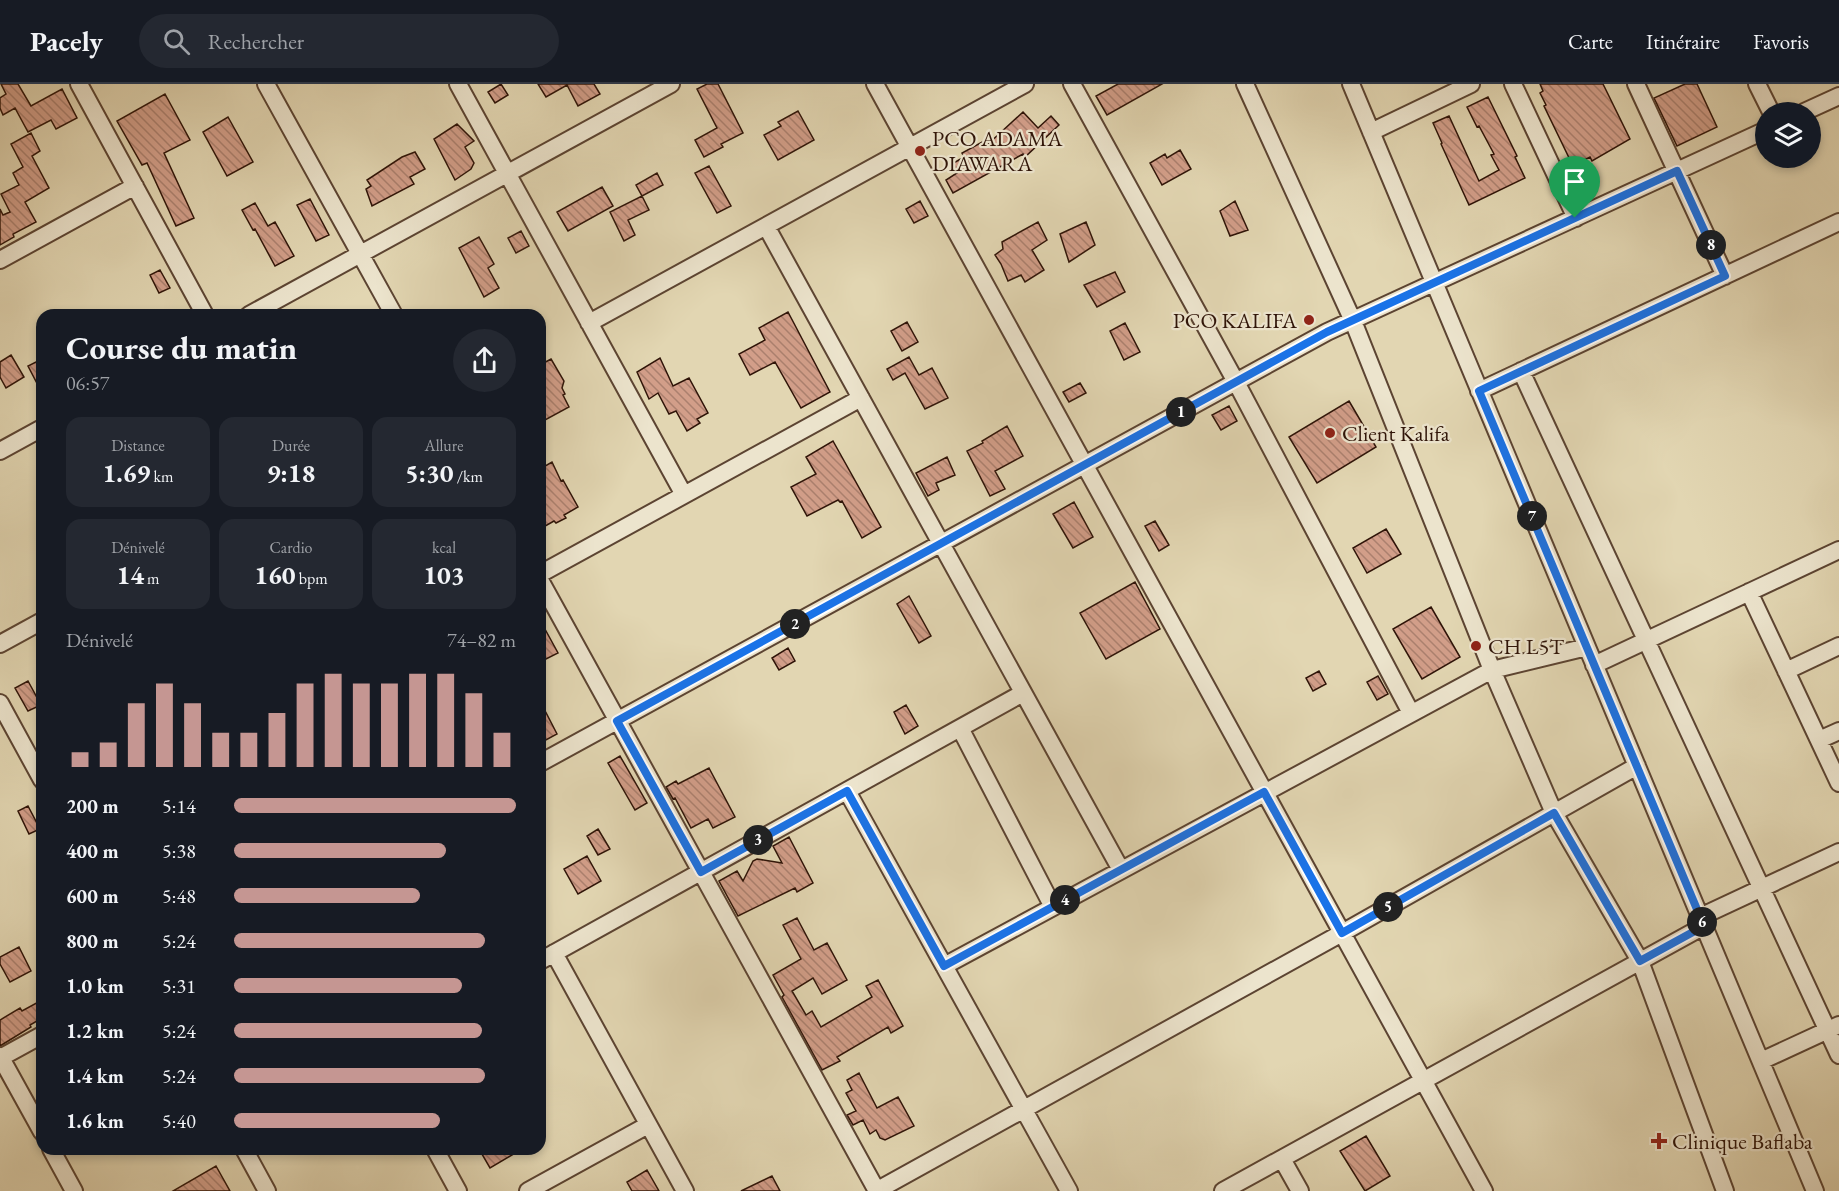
<!DOCTYPE html>
<html lang="fr">
<head>
<meta charset="utf-8">
<style>
	body { margin:0; font-family:"EB Garamond",serif; background:#242831; color:#f1f3f6; height:100vh; display:flex; flex-direction:column; font-size:22px; white-space:nowrap }
	* { box-sizing:border-box; margin:0 }
	p { font-size:20px; color:#9ea1a6 }
	.icon { flex:none; width:33px; height:33px; fill:none; stroke:currentColor; stroke-width:2; stroke-linecap:round; stroke-linejoin:round }
	.map { position:relative; flex:1; overflow:hidden }
	.details { position:absolute; left:36px; top:225px; width:510px; height:846px; display:flex; flex-direction:column; background:#171b24; border-radius:18px; box-shadow:0 3px 9px #0003 }
	.details>* { flex:none }
	.buttons { position:absolute; left:1755px; top:18px; display:grid; gap:12px }
	.buttons a { display:grid; place-items:center; width:66px; height:66px; border-radius:50%; background:#171b24; box-shadow:0 3px 9px #0003; font-size:30px }
	.pin { position:absolute; display:grid; place-items:center; width:51px; height:51px; color:#fff; margin:-62px -26px; border-radius:50% 50% 50% 0; rotate:-45deg; box-shadow:0 0 6px #0007 }
	.pin .icon { rotate:45deg }
	.km { position:absolute; width:30px; height:30px; margin:-15px; border-radius:50%; background:#222; color:#fff; font-size:16px; line-height:30px; text-align:center }
	.round { display:grid; place-items:center; flex:none; width:63px; height:63px; border-radius:32px; background:#242831 }
	.head { display:flex; align-items:center; justify-content:space-between; height:102px; padding:0 30px }
	h1 { font-size:33px; font-weight:700; line-height:45px }
	.figures { display:grid; grid-template-columns:repeat(3,1fr); gap:9px; height:102px; padding:6px 30px }
	.figures div { display:grid; align-content:center; border-radius:15px; background:#242831; text-align:center }
	.figures b { font-size:26px; font-weight:700 }
	.figures small { font-size:16px; font-weight:400 }
	.figures p { font-size:16px }
	.chart { height:168px; padding:12px 30px }
	.chart p { display:flex; justify-content:space-between }
	.chart svg { width:100%; height:108px; margin-top:6px; stroke:#c59692; stroke-width:6 }
	ul { padding:0 30px; list-style:none; font-size:20px }
	li { display:grid; grid-template-columns:96px 72px 1fr; align-items:center; height:45px }
	li i { height:15px; border-radius:8px; background:#c59692 }
	header { display:flex; align-items:center; gap:36px; box-sizing:border-box; height:84px; padding:0 30px; background:#171b24; border-bottom:2px solid #363941 }
	header strong { font-size:28px }
	nav { display:flex; gap:33px; margin-inline-start:auto; font-size:21px }
	.search { width:420px; height:54px; background:#242831; display:flex; align-items:center; gap:15px; box-sizing:border-box; padding:0 21px; border-radius:33px; color:#9ea1a6; font-size:22px }
	.map>svg:first-child { display:block }
	.building { fill:url(#building-back-hatch); stroke:#2f1408; stroke-width:1.5 }
	.lines { fill:none; stroke-linecap:round; stroke-linejoin:round }
	.minor-casing { stroke:#5c4432; stroke-width:20 }
	.minor { stroke:#ece4cd; stroke-width:16 }
	.route-casing { stroke:#fff; stroke-width:12 }
	.route { stroke:#1a73e8; stroke-width:8 }
	.poi-dot { fill:#8f2418; stroke:#ece4cd; stroke-width:2 }
	.labels { text-anchor:middle; dominant-baseline:central; stroke-width:4.5; stroke-linejoin:round; paint-order:stroke }
	.poi-label { font-size:22px; fill:#2f1408; stroke:#ece4cd; text-anchor:start }
</style>
</head>
<body>
<header>
<strong>Pacely</strong>
<div class="search"><svg class="icon" aria-label="search" viewBox="0 0 24 24"><circle cx="10" cy="10" r="6"/><path d="M15 15l6 6"/></svg>Rechercher</div>
<nav><a>Carte</a><a>Itinéraire</a><a>Favoris</a></nav>
</header>
<div class="map">
<svg width="1839" height="1107" viewBox="0 0 1839 1107">
	<defs>
		<pattern id="building-back-hatch" width="6" height="6" patternUnits="userSpaceOnUse" patternTransform="scale(1.5)"><rect width="6" height="6" fill="#d29e89"/><path d="M-1 5l2 2M0 0l6 6M5-1l2 2" fill="none" stroke="#ab806e"/></pattern>
	</defs>
	<rect width="100%" height="100%" fill="#e2d6b2"/>
	<filter id="stains"><feTurbulence type="fractalNoise" baseFrequency=".00333" numOctaves="4"/><feColorMatrix values="0 0 0 0 .2 0 0 0 0 .09 0 0 0 0 .02 0 0 0 .5 -.17"/></filter>
	<radialGradient id="worn" r=".72"><stop offset=".6" stop-color="#630" stop-opacity="0"/><stop offset="1" stop-color="#630" stop-opacity=".3"/></radialGradient>
	<path class="building" d="M1,0H18L31,22L62,5L77,34L56,45L51,36L28,48L15,24L3,31L0,24V14L6,10Z
		M501,0L508,11L495,19L488,8Z
		M538,0H594L600,10L578,22L567,1L546,13Z
		M707,0H718L743,49L721,60L723,63L704,73L695,56L717,44L697,5Z
		M1118,0H1162L1107,31L1096,12Z
		M1540,0H1603L1630,55L1592,77L1590,73L1573,82L1544,22L1546,21L1540,9L1543,7Z
		M1685,0H1697L1717,43L1677,62L1654,14Z
		M165,10L190,56L164,69L194,134L176,142L147,79L142,81L117,37Z
		M1488,13L1517,72L1515,73L1525,94L1469,121L1441,60L1442,59L1433,39L1449,32L1479,97L1499,86L1491,71L1494,70L1479,42L1477,43L1467,23Z
		M798,27L814,56L778,76L764,51L781,42L778,38Z
		M1023,28L1038,44L1051,32L1059,41L1025,73L1023,70L953,109L946,96L957,89L952,80L964,73L962,69L984,57L986,62Z
		M228,33L253,78L227,92L203,48Z
		M457,40L474,57L465,63L474,79L471,85L455,96L434,55Z
		M31,49L40,67L32,72L49,104L25,118L36,138L13,150L14,153L0,161V125L3,131L10,128L1,110L19,101L13,89L23,83L11,60Z
		M1180,66L1191,85L1162,101L1150,79L1165,70L1167,74Z
		M415,68L425,85L410,93L414,100L372,122L366,105L371,102L367,96L402,73Z
		M709,82L731,122L717,129L695,89Z
		M657,89L663,101L642,112L636,101Z
		M602,103L613,122L568,147L557,128Z
		M642,112L649,126L628,136L635,151L624,157L610,128Z
		M310,115L329,151L316,157L297,121Z
		M920,117L928,132L914,139L906,125Z
		M1235,117L1248,146L1230,152L1220,127Z
		M255,119L268,142L275,138L294,172L275,182L255,145L253,146L242,126Z
		M1038,138L1047,156L1032,166L1044,186L1025,198L1021,191L1008,197L1001,180L995,171L1003,165L1002,158Z
		M1086,138L1095,161L1069,178L1060,150Z
		M521,147L529,162L516,169L508,154Z
		M479,153L494,180L488,184L499,204L484,213L459,164Z
		M160,186L170,204L159,209L150,191Z
		M1115,188L1125,208L1097,223L1084,201Z
		M788,228L830,308L801,324L775,278L750,291L739,270L765,256L759,244Z
		M907,238L918,258L902,267L891,247Z
		M1125,239L1140,268L1124,276L1110,247Z
		M11,271L24,293L6,304L0,293V278Z
		M909,273L919,291L932,284L948,314L925,325L905,289L893,296L887,285Z
		M660,274L673,302L689,294L708,329L697,335L700,339L687,347L676,327L669,330L658,309L649,315L637,288Z
		M42,275V309L28,282Z
		M551,275L564,297L562,304L565,310L563,311L569,323L545,336L540,327V281Z
		M1080,299L1086,309L1069,318L1063,308Z
		M1349,317L1376,363L1317,399L1289,353Z
		M1229,322L1237,337L1221,346L1212,331Z
		M1007,342L1023,372L995,387L1005,405L990,412L967,367L983,359L982,357Z
		M833,357L881,443L862,454L842,417L840,418L838,416L807,432L791,403L816,390L806,373Z
		M947,373L955,391L936,399L939,406L928,412L916,389Z
		M552,378L561,397L563,396L578,423L564,431L566,434L556,439L554,437L540,445V385Z
		M1074,418L1093,453L1073,464L1053,430Z
		M1155,437L1169,461L1159,467L1145,442Z
		M1386,445L1401,470L1367,489L1353,464Z
		M1135,498L1160,545L1106,575L1080,529Z
		M909,512L931,552L919,559L897,520Z
		M1431,523L1460,573L1422,595L1393,545Z
		M540,536L558,569L540,578Z
		M788,564L795,577L779,586L772,574Z
		M1319,587L1326,600L1313,607L1306,594Z
		M1378,592L1388,610L1377,616L1367,598Z
		M28,597L41,621L28,627L15,604Z
		M540,617L557,650L544,657L540,649Z
		M906,621L918,642L905,650L894,628Z
		M620,672L647,719L635,726L608,679Z
		M709,684L735,733L713,744L708,735L691,744L675,714L673,715L666,703L676,697L678,700Z
		M28,722L40,745L29,750L18,727Z
		M598,745L610,765L598,771L587,752Z
		M789,753L813,799L797,808L795,804L738,832L719,797L737,787L743,797L753,777L757,775L782,779L773,762Z
		M587,772L601,797L578,810L564,785Z
		M797,834L814,866L827,859L847,896L822,910L813,894L792,907L806,931L812,927L821,943L872,913L866,902L878,896L903,942L891,949L888,943L837,973L840,977L822,986L782,913L784,911L773,891L801,875L783,841Z
		M19,863L31,887L10,898L0,880V873Z
		M42,916V934L30,941L31,943L0,962V936L20,924L22,927Z
		M859,989L877,1024L898,1013L914,1042L885,1056L880,1054L876,1046L870,1050L863,1036L853,1041L847,1031L856,1027L846,1009L852,1006L847,996Z
		M1366,1052L1390,1092L1365,1107L1340,1067Z
		M479,1065H522L490,1084Z
		M216,1082L230,1107H173Z
		M647,1086L659,1107H632L627,1098Z
		M772,1092L780,1107H741Z"/>
	<g class="lines">
		<g class="minor-casing">
			<path id="minor" d="M79,0L205,231
				M266,0L394,231
				M458,0L684,411
				M875,0L1484,1107
				M1072,0L1236,298L1411,629
				M1245,0L1353,237L1492,586L1554,729L1640,877L1725,1107
				M1351,0L1815,1107
				M1513,0L1576,134
				M1636,0L1725,192
				M1757,0L1771,28
				M1804,28L1839,12
				M1371,48L1471,0
				M766,142L1121,786
				M0,176L135,102
				M249,231L671,0
				M589,239L1025,0
				M1521,287L1839,971
				M1479,307L1839,138
				M0,367L42,344
				M540,490L861,314
				M540,496L877,1107
				M1749,508L1839,699
				M0,560L42,537
				M1594,581L1839,466
				M1786,587L1839,562
				M0,619L42,696
				M960,644L1053,823
				M1819,656L1839,647
				M540,679L1327,248L1766,46
				M847,707L1069,1107
				M1700,833L1839,768
				M554,869L685,1107
				M540,877L1023,609
				M944,882L1492,586L1587,563
				M0,972L42,1048
				M0,974L42,951
				M1761,977L1839,941
				M51,1065L74,1107
				M244,1065L267,1107
				M435,1065L458,1107
				M1282,1075L1300,1107
				M528,1107L648,1041
				M876,1107L1342,849L1637,682
				M1223,1107L1704,842"/>
		</g>
		<use href="#minor" class="minor"/>
	</g>
	<g class="lines">
		<g class="route-casing">
			<path id="route" d="M1677,87L1725,192L1479,307L1704,842L1640,877L1554,729L1342,849L1264,708L944,882L847,707L701,788L617,637L1327,248Z"/>
		</g>
		<use href="#route" class="route"/>
	</g>
	<g class="poi-dot">
		<circle cx="920" cy="67" r="6"/>
		<circle cx="1309" cy="236" r="6"/>
		<circle cx="1330" cy="349" r="6"/>
		<circle cx="1476" cy="562" r="6"/>
		<path d="M1656 1048h6v6h6v6h-6v6h-6v-6h-6v-6h6z"/>
	</g>
	<g class="labels">
		<g class="poi-label">
			<text x="932" y="54">PCO ADAMA<tspan x="932" dy="25">DIAWARA</tspan></text>
			<text x="1297" y="236" text-anchor="end">PCO KALIFA</text>
			<text x="1342" y="349">Client Kalifa</text>
			<text x="1488" y="562">CH L5T</text>
			<text x="1672" y="1057">Clinique Baflaba</text>
		</g>
	</g>
	<rect width="100%" height="100%" filter="url(#stains)"/>
	<rect width="100%" height="100%" fill="url(#worn)"/>
</svg>
<div class="buttons">
<a><svg class="icon" aria-label="layers" viewBox="0 0 24 24"><path d="M12 4l9 5-9 5-9-5zM3 14l9 5 9-5"/></svg></a>
</div>
<div class="pin" style="left:1575px;top:134px;background:#1e9e55"><svg class="icon" aria-label="arrive" viewBox="0 0 24 24"><path d="M6 21V4h12l-3 4 3 4H6"/></svg></div>
<b class="km" style="left:1181px;top:328px">1</b>
<b class="km" style="left:795px;top:540px">2</b>
<b class="km" style="left:758px;top:756px">3</b>
<b class="km" style="left:1065px;top:816px">4</b>
<b class="km" style="left:1388px;top:823px">5</b>
<b class="km" style="left:1702px;top:838px">6</b>
<b class="km" style="left:1532px;top:432px">7</b>
<b class="km" style="left:1711px;top:161px">8</b>
<section class="details">
<div class="head"><div><h1>Course du matin</h1><p>06:57</p></div><a class="round"><svg class="icon" aria-label="share" viewBox="0 0 24 24"><path d="M12 15V3M7 8l5-5 5 5M5 13v7h14v-7"/></svg></a></div>
<div class="figures">
<div><p>Distance</p><b>1.69<small> km</small></b></div>
<div><p>Durée</p><b>9:18</b></div>
<div><p>Allure</p><b>5:30<small> /km</small></b></div>
</div>
<div class="figures">
<div><p>Dénivelé</p><b>14<small> m</small></b></div>
<div><p>Cardio</p><b>160<small> bpm</small></b></div>
<div><p>kcal</p><b>103</b></div>
</div>
<div class="chart"><p><span>Dénivelé</span>74–82 m</p>
<svg viewBox="0 0 160 44" preserveAspectRatio="none"><path d="M5 44V38M15 44V34M25 44V18M35 44V10M45 44V18M55 44V30M65 44V30M75 44V22M85 44V10M95 44V6M105 44V10M115 44V10M125 44V6M135 44V6M145 44V14M155 44V30"/></svg>
</div>
<ul>
<li><b>200 m</b>5:14<i style="width:100%"></i></li>
<li><b>400 m</b>5:38<i style="width:75%"></i></li>
<li><b>600 m</b>5:48<i style="width:66%"></i></li>
<li><b>800 m</b>5:24<i style="width:89%"></i></li>
<li><b>1.0 km</b>5:31<i style="width:81%"></i></li>
<li><b>1.2 km</b>5:24<i style="width:88%"></i></li>
<li><b>1.4 km</b>5:24<i style="width:89%"></i></li>
<li><b>1.6 km</b>5:40<i style="width:73%"></i></li>
</ul>
</section>
</div>
</body>
</html>
